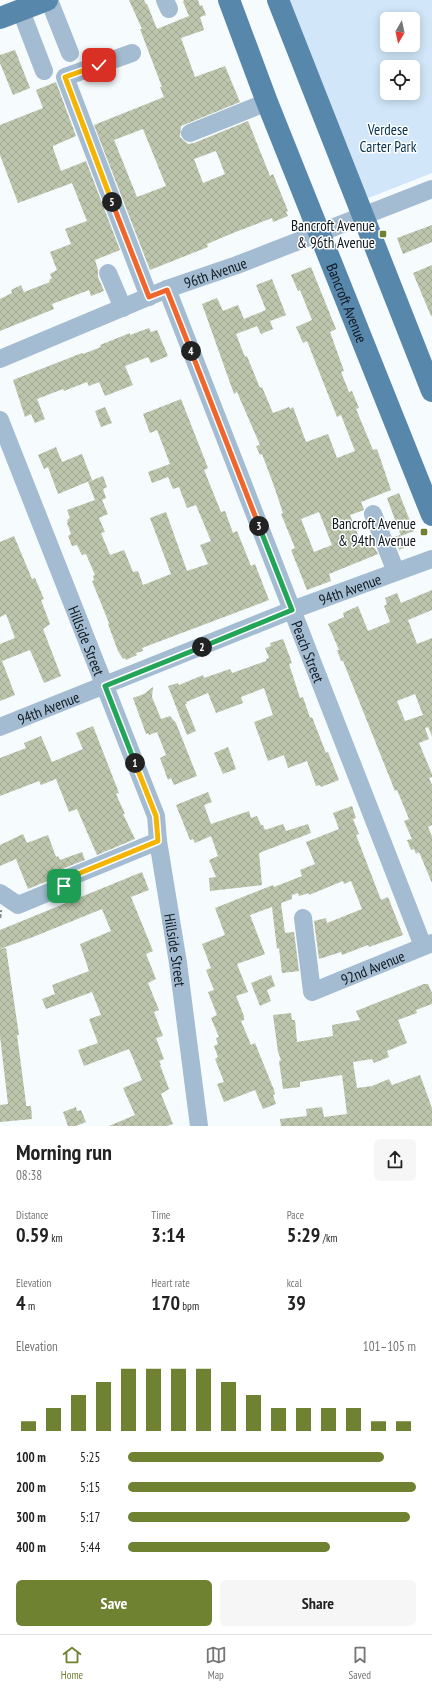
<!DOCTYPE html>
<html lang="en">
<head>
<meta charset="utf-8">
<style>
	body { margin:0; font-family:"PT Sans Narrow",sans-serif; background:#f6f6f6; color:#222; height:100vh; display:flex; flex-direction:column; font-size:15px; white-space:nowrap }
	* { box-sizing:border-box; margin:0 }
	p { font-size:13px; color:#767676 }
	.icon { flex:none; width:22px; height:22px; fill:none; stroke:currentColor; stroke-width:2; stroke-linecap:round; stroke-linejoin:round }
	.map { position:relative; height:1126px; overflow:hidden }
	.details { display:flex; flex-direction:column; background:#fff; flex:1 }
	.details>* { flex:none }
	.needle { width:26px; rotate:189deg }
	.controls { position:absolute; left:380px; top:12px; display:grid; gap:8px }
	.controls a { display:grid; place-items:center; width:40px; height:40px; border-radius:6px; background:#fff; box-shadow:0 2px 10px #0003; font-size:20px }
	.pin { position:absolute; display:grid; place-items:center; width:34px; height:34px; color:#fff; margin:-17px; border-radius:8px; box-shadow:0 2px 6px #0006 }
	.km { position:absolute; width:20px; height:20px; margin:-10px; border-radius:50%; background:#222; color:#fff; font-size:11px; line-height:20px; text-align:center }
	.round { display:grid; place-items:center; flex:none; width:42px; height:42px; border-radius:6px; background:#f6f6f6 }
	.headline { display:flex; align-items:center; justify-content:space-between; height:68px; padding:0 16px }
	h1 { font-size:22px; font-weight:600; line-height:30px }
	.stats { display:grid; grid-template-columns:repeat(3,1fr); gap:6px; height:68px; padding:4px 16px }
	.stats div { display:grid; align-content:center }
	.stats b { font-size:20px; font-weight:600 }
	.stats small { font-size:11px; font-weight:400 }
	.stats p { font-size:11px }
	.chart { height:112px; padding:8px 16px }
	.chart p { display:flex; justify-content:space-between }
	.chart svg { width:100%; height:72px; margin-top:4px; stroke:#6e8232; stroke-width:6 }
	.cta { display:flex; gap:8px; margin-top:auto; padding:8px 16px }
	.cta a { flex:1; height:46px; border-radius:6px; background:#6e8232; color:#fff; font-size:16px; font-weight:600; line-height:46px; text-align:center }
	.cta a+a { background:#f6f6f6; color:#222 }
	ul { padding:0 16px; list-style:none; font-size:13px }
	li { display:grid; grid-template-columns:64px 48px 1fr; align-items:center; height:30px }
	li i { height:10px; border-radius:5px; background:#6e8232 }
	.menu { display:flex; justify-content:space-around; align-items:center; height:56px; border-top:1px solid #e0e0e0; background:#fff; font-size:11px; color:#767676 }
	.menu a { display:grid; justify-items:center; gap:2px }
	.menu .current { color:#6e8232 }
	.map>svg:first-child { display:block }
	.green { fill:#d1e6f8; fill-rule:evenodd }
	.building { fill:url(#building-cross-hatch); fill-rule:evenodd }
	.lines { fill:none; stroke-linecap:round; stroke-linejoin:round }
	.path { stroke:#83898e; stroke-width:2.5; stroke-dasharray:4 2; stroke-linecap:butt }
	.minor { stroke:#a3bcd1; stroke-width:18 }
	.major { stroke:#5887ac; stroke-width:22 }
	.split-1-casing { stroke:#fff; stroke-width:8 }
	.split-2-casing { stroke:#fff; stroke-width:8 }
	.split-3-casing { stroke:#fff; stroke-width:8 }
	.split-4-casing { stroke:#fff; stroke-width:8 }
	.split-5-casing { stroke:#fff; stroke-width:8 }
	.split-6-casing { stroke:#fff; stroke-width:8 }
	.split-1 { stroke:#f5b400; stroke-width:5 }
	.split-2 { stroke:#22a559; stroke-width:5 }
	.split-3 { stroke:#22a559; stroke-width:5 }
	.split-4 { stroke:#f0652b; stroke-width:5 }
	.split-5 { stroke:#f0652b; stroke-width:5 }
	.split-6 { stroke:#f5b400; stroke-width:5 }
	.poi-dot { fill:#6e8232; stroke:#fff; stroke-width:1.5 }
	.labels { text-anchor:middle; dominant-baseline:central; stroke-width:3; stroke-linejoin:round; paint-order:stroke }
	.park-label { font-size:15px; fill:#01314f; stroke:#fff }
	.poi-label { font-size:15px; fill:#10181f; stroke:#fff; text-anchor:end }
	.street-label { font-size:15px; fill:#10181f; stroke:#fff }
</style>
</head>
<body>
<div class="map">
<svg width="432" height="1126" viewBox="0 0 432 1126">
	<defs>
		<pattern id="building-cross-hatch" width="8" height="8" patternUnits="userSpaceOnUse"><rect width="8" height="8" fill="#bdc5ac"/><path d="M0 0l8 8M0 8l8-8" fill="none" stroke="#a1a894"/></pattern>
	</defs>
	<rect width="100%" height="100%" fill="#f6fbfe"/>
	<path class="green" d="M288,0H432V173L366,199ZM387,19H413V45H387ZM387,67H413V93H387Z"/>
	<path class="building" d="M129,0H144L146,4H147L157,29L189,16L183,2L184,0H198L200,6L202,5L206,15L200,17L204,30L181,38L195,77L225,66L240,102L181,126L180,137L188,144L194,143L248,121L270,176L273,174L288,211L286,212L288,216L273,222L272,218L233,233L207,244L208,247L150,270L94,125L164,97L160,87H162L140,29H142ZM143,129L166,186L137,197L114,140ZM216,151L225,174L203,183L194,159Z
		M15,50L30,88L13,95L0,63V55Z
		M56,82L76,136L53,146V148L61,171L86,161L120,250L95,260L98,270V277L104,291L91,296L89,290L52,304L54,309L0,331V299L12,293L11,290L21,285L24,292L50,282L49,280L52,278L50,274L57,270L50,252L71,244L65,229L87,221L72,183L18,203L0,155V125L43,108L36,90Z
		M432,225V242L403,254L397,238Z
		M432,265V316H431L413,273Z
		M311,267L336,329L330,332L344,371L341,372L349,392L352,391L359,408L356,409L373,450L377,449L391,490L361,502L364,510L350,515L360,540L368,536L378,554L329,574L331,581L307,590L291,550L295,548L281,514L283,513L274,486L262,454L260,455L256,446L260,445L240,399L237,392L234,394L202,304L217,298L223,311L238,305L244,319L266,310L256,285L272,279L286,315L270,321L273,329L261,334L257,326L236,334L245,357L247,356L260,388L262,387L273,413L289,407L290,409L293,407L306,442L328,434L337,458L355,451L341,415L337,417L307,341L303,343L296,327L312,320L300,290L298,291L291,275ZM319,512L332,545L314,552L301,519Z
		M149,328L151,332L157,330L168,356L151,363L148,357L125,366L133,385L105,396L99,382L89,386L87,382L64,391L63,389L37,399L45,419L35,423L31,414L25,417L13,380L82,353L83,354L101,347L100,345L130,333V335Z
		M181,399L208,468L204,470L221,512L225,511L233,533L237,531L251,566L255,564L269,600L142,648L143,651L136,653L137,655L126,660L125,658L123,659L118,651L108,624L109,623L92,581L94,580L93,576L95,575L86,554L82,555L77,545L72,546L68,536L71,534L67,523L68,522L67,520L70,518L67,510L95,500L88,482L103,476L107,487L103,489L106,498L102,500L108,514L99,518L105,532L101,533L110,555L124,550L133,572L138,571L143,585L171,574L150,518L166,512L187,571L208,564L200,545L211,541L196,505L187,508L179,487L173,489L168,477L152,483L148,472L170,464L157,430L150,433L143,414Z
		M105,407L112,423L101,427L95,411Z
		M56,447L62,462L82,454L92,480L58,494L48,467L44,469L38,455Z
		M399,493L414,531L401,536L387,498Z
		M400,535L404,548L399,550L394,537Z
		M14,536L32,579L35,578L44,599L41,600L50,624L43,629L61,676L44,683L30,650L2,661L15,695L0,701V644L15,638L6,614L0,617V542Z
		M432,590V610L408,620L417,644L432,638V736L428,727L425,728L429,739L419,743L432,774V777L429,778L432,785V825L428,827L432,836V883L419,852L416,854L414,849L411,850L407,840L412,839L404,821L409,819L397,790L395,791L343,661H341L337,650H339L328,624L344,617L343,613L358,606L368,631L390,622L384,606L387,604L385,598L397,593L401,603ZM415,694L423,715L405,721L397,701Z
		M283,639L292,663L289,664L300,698L303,697L310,718L312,717L326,753L328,752L339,780L321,787L320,785L316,786L307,761L288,768L284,755L268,761L254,722L273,715L264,688L241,697L243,703L216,713L208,693L186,702L187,704H185L196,731L187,735L168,686L178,683L179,685L203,675L204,678L230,669L232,673L266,661V659L269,658L265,648L271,646L270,643Z
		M153,687L152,697L161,719L170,716L176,723L197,776L174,785L171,778L168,780L160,758L166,755L157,732L149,735L148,733L146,734L133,698L144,694Z
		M93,726L119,793L116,794L125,814H123L135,839L97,855L77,809L69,812L56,779L41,785L39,781L0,796V758L26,748L24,743L41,736L52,762L83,749L76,733Z
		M228,747L236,769L223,774L214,753Z
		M208,792L212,802L204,805L211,824L249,811L251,818L257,816L261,825H263L265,830L283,824L286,831L308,824L311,833L259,853L262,885L210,891L209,878L216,877L209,860L218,856L211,836L195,843L193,839L190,840L176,805Z
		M352,806L356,818L353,819L359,834L356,835L381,900L388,897L403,935L369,947L368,945L342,955L341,952L319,959L314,921L326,918L327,923L362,909L351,881L344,884L343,881L309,895V893L299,896L298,893L292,895V899L281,903L285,933L294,932L299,971L282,973L279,948L277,949L272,907L250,915L265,954L237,964L248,992L236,996L244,1016V1020L241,1021L251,1045L255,1043L274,1090L275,1094L273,1095L276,1104L263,1109L255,1090L224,1102L217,1084L224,1082L215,1059L218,1057L214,1046L218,1044L216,1038L219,1037L211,1018L217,1015L208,992L214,990L206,970L211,968L202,944L225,935L215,908L273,885L274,887L302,876L300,870L315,864L306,842L339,829L333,813Z
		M23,834L27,843L48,835L56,857L58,856L60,860L82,852L85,860L64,868L57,877L28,889L16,859L0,866V845Z
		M142,872L149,890L131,897L153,951L146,954L156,979L148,983L159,1010L154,1012L163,1036L156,1038L164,1059L159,1061L161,1065H160L169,1089L161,1094L173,1124L167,1126H109L135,1115L123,1088L142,1080L129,1049L84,1066L78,1050L98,1043L89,1019L101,1015L92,992L46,1009L42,999L55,994L52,985L89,971L80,944L111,931L102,909L33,937L0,949V930Z
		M6,948L19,1035H17L26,1103V1106H31L32,1119L0,1122V1105L8,1104L0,1036V949Z
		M271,975L275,986L267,990L271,1001L260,1006L251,983Z
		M424,984H428L432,993V1004L416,1010L417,1013L398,1020L407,1043L387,1051L389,1057L374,1063L372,1059L353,1062L357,1088L372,1086L389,1079L392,1085L420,1075L432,1108V1126H281L280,1119L307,1116L306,1109L322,1107L324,1117L347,1114L342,1075L300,1082V1087L283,1089L279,1061L281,1060L278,1052L273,1015L291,1013L292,1020H295L297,1042L333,1036L332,1025L360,1020L356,1011Z
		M76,1107L77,1111L81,1110L86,1122L76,1126H68L63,1112Z"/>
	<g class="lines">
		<path class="path" d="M0,918L1,910"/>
		<g class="minor">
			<path d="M49,0L70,53"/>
			<path d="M165,0L169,9"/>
			<path d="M21,11L44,71"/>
			<path d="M132,53L65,77L149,297"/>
			<path d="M190,133L267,102"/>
			<path d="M108,273L123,308"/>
			<path id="s1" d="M167,289L423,946"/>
			<path id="s2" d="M0,359L167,289L237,265L432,189"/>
			<path id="s3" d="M0,420L156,816L158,841L178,963L199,1126"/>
			<path d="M373,514L396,572"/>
			<path id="s4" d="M0,727L292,610L432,559"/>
			<path d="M0,893L18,905L64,886L68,878L158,841"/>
			<path id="s5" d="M303,918L312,992L432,943"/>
		</g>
		<g class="major">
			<path id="s6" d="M229,0L267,102L432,515"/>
			<path d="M278,0L432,391"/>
			<path d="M0,18L47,0"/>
		</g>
	</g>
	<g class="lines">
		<g class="split-1-casing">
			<path id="split-1" d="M64,886L68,878L158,841L156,816L135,763"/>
		</g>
		<g class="split-2-casing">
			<path id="split-2" d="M135,763L105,686L202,647"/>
		</g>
		<g class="split-3-casing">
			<path id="split-3" d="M202,647L292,610L259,526"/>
		</g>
		<g class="split-4-casing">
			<path id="split-4" d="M191,351L259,526"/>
		</g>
		<g class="split-5-casing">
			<path id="split-5" d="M112,202L149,297L167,290L191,351"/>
		</g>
		<g class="split-6-casing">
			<path id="split-6" d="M99,65L65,77L112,202"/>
		</g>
		<use href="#split-1" class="split-1"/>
		<use href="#split-2" class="split-2"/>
		<use href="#split-3" class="split-3"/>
		<use href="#split-4" class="split-4"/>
		<use href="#split-5" class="split-5"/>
		<use href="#split-6" class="split-6"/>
	</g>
	<g class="poi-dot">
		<rect x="379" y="230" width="8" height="8" rx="2"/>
		<rect x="420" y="528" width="8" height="8" rx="2"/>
	</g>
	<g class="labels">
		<g class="park-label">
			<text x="388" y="129">Verdese<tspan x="388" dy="17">Carter Park</tspan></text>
		</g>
		<g class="poi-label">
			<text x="375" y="225">Bancroft Avenue<tspan x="375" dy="17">&amp; 96th Avenue</tspan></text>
			<text x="416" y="523">Bancroft Avenue<tspan x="416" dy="17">&amp; 94th Avenue</tspan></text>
		</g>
		<g class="street-label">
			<text stroke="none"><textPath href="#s2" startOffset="232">96th Avenue</textPath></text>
			<text stroke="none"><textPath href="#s6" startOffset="325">Bancroft Avenue</textPath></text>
			<text stroke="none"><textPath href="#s4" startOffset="376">94th Avenue</textPath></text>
			<text stroke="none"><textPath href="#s3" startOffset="237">Hillside Street</textPath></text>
			<text stroke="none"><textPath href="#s1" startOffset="389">Peach Street</textPath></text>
			<text stroke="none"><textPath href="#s4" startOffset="52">94th Avenue</textPath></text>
			<text stroke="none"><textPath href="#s3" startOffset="561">Hillside Street</textPath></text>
			<text stroke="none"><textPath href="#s5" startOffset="140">92nd Avenue</textPath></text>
		</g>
	</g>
</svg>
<div class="controls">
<a><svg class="needle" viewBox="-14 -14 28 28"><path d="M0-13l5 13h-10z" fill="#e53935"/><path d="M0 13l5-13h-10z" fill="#767676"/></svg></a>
<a><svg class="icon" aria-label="locate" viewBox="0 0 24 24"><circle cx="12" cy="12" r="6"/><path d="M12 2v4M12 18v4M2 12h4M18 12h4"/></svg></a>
</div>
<div class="pin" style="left:64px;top:886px;background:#1e9e55"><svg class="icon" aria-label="arrive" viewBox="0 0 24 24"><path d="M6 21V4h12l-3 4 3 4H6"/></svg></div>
<div class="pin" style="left:99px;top:65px;background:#d93025"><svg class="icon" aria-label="check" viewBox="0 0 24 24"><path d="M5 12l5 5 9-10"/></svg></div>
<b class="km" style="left:135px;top:763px">1</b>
<b class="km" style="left:202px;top:647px">2</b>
<b class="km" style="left:259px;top:526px">3</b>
<b class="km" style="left:191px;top:351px">4</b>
<b class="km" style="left:112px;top:202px">5</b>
</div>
<section class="details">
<div class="headline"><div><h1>Morning run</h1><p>08:38</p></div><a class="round"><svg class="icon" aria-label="share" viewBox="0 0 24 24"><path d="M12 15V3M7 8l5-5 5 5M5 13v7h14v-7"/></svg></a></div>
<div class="stats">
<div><p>Distance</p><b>0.59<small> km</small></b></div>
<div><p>Time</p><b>3:14</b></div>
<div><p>Pace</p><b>5:29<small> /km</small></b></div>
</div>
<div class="stats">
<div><p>Elevation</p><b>4<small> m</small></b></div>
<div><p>Heart rate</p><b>170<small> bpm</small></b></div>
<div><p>kcal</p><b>39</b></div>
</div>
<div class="chart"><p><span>Elevation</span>101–105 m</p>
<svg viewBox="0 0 160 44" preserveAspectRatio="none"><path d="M5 44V38M15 44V30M25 44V22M35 44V14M45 44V6M55 44V6M65 44V6M75 44V6M85 44V14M95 44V22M105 44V30M115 44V30M125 44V30M135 44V30M145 44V38M155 44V38"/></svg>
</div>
<ul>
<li><b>100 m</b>5:25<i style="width:89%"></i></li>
<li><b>200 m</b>5:15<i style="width:100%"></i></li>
<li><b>300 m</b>5:17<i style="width:98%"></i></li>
<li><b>400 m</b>5:44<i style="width:70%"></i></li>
</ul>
<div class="cta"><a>Save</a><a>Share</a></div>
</section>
<nav class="menu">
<a class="current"><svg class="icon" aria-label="home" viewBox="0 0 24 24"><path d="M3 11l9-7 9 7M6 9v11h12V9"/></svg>Home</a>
<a><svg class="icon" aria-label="map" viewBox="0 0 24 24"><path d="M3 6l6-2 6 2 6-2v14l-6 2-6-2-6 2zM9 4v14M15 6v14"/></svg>Map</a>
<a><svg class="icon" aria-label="saved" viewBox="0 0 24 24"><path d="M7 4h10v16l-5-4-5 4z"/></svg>Saved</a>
</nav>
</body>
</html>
